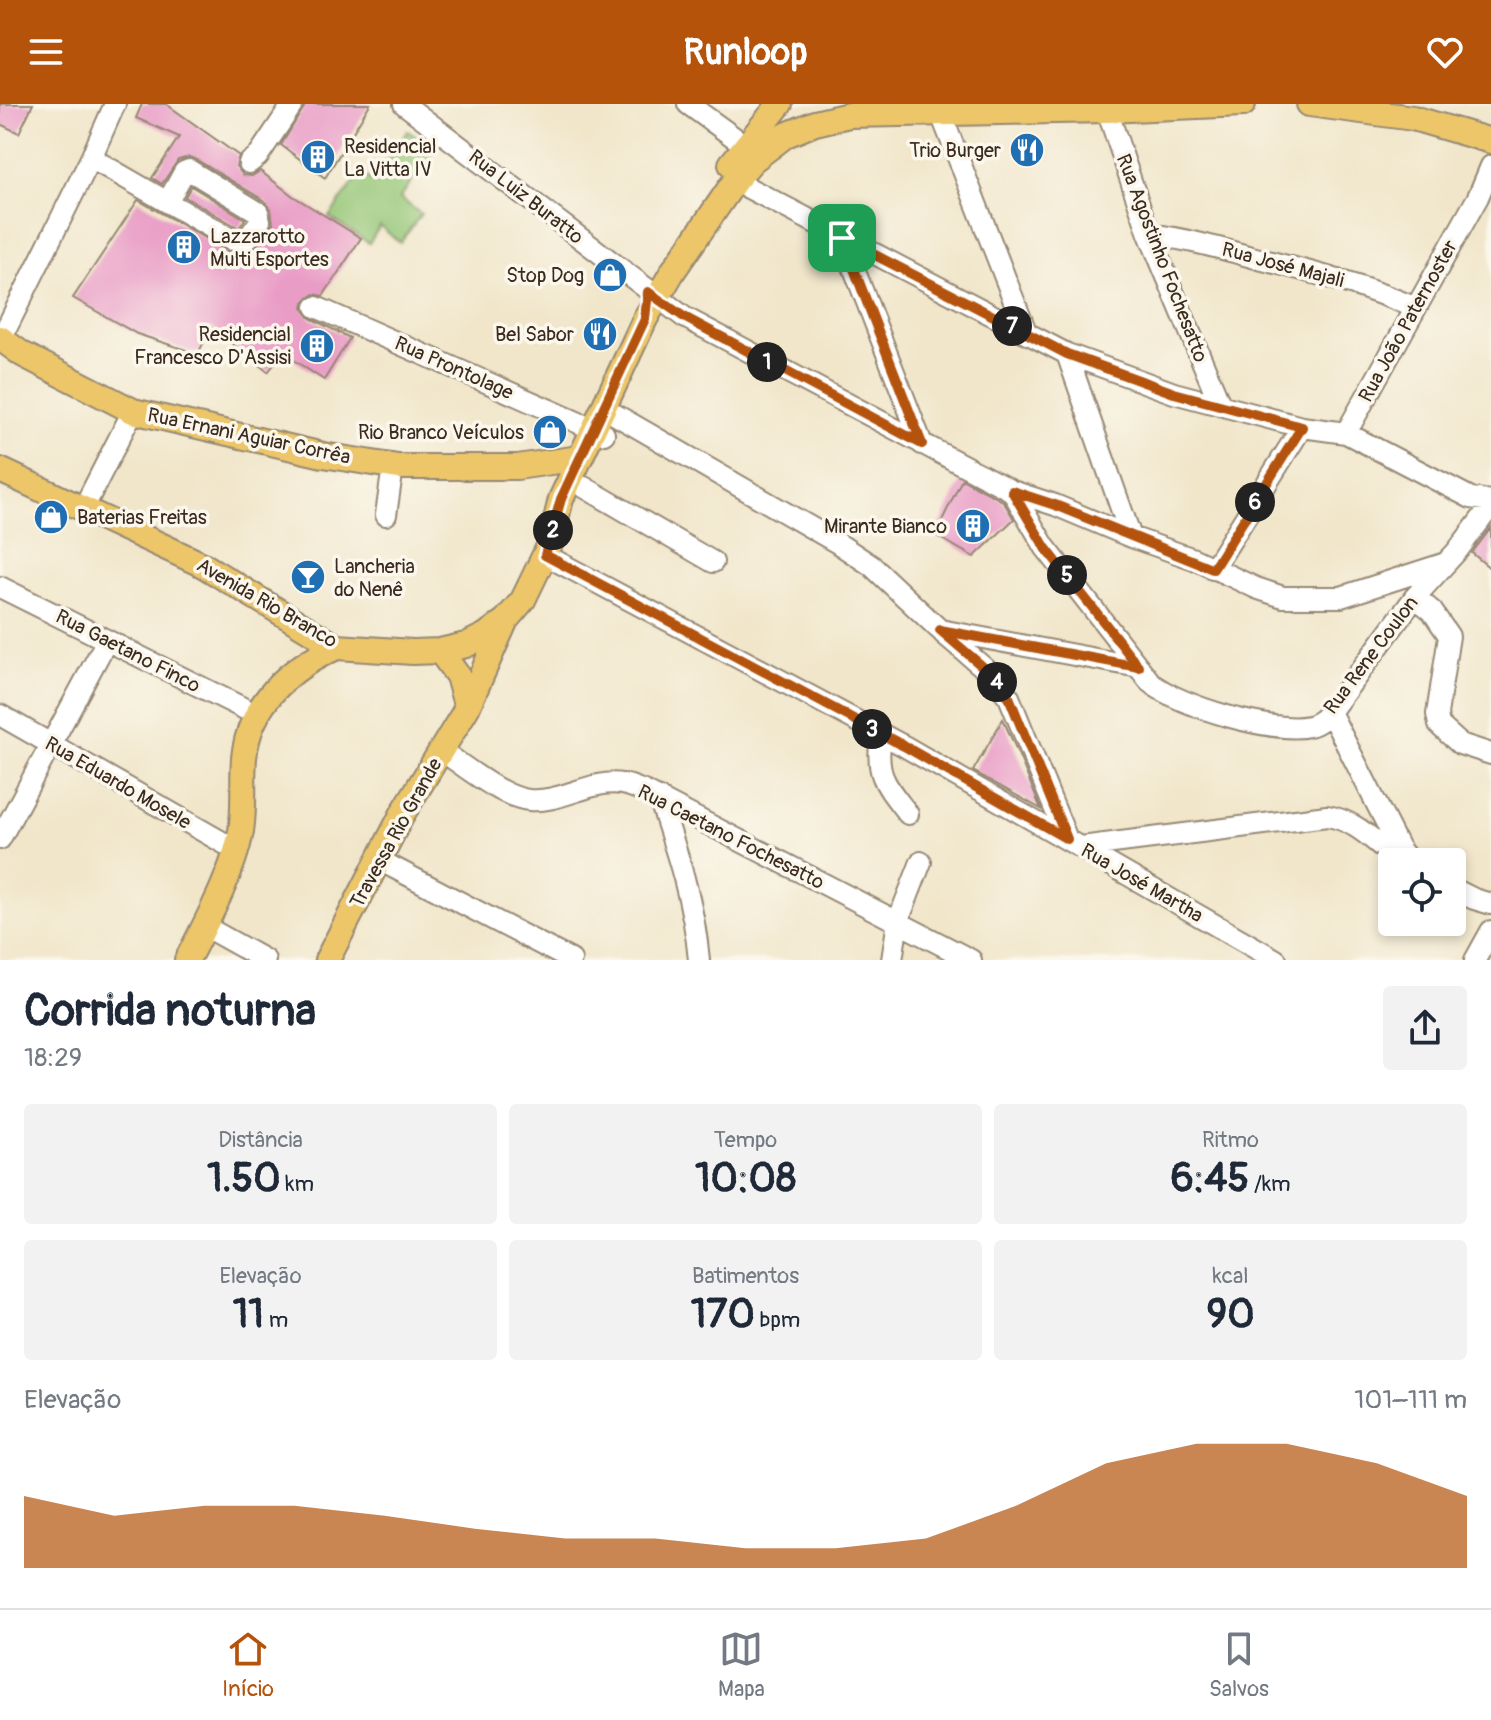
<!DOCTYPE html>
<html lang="pt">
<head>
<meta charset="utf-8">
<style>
	body { margin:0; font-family:Pangolin,sans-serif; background:#f2f2f3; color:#1f2937; height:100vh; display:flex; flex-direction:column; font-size:30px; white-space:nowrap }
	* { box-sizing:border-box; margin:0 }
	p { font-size:26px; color:#747a83 }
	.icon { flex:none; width:44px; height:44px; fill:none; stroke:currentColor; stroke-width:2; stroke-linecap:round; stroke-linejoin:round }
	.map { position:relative; height:856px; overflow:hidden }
	.side { display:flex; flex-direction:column; background:#fff; flex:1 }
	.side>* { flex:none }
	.controls { position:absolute; left:1378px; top:744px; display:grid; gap:16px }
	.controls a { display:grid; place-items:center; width:88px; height:88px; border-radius:8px; background:#fff; box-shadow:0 4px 12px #0003; font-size:40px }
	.pin { position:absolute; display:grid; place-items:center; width:68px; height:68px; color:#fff; margin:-34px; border-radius:16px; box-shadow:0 4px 12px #0006 }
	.km { position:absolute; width:40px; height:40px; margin:-20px; border-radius:50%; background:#222; color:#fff; font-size:22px; line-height:40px; text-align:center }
	.round { display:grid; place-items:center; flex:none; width:84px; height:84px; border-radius:8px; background:#f2f2f3 }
	.overview { display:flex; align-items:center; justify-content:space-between; height:136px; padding:0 24px }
	h1 { font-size:44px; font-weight:800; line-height:60px }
	.metrics { display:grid; grid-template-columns:repeat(3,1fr); gap:12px; height:136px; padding:8px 24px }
	.metrics div { display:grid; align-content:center; border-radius:8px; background:#f2f2f3; text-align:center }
	.metrics b { font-size:40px; font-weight:800 }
	.metrics small { font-size:22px; font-weight:400 }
	.metrics p { font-size:22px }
	.chart { height:224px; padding:16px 24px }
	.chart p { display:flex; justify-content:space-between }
	.chart svg { width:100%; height:144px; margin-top:8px; fill:#b45309; opacity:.7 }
	header { display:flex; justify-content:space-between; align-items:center; height:104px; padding:0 24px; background:#b45309; color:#fff; font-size:36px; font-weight:800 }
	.dock { display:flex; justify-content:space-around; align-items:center; height:112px; border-top:2px solid #e0e1e3; background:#fff; font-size:22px; color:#747a83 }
	.dock a { display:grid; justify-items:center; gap:4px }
	.dock .on { color:#b45309 }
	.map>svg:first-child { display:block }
	.green { fill:#94c676; stroke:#68784a; stroke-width:2 }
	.building { fill:#e99cc6 }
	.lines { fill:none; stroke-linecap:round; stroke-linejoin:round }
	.minor-casing { stroke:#968874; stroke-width:24 }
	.major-casing { stroke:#968874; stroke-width:28 }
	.minor { stroke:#fff; stroke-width:20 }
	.major { stroke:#ecc669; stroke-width:24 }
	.route-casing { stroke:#fff; stroke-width:16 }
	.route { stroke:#b45309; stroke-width:10 }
	.labels { text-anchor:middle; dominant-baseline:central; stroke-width:7; stroke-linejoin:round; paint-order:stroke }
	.poi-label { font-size:20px; fill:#3b2a1e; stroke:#fbf7ec; text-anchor:end }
	.street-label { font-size:20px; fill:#3b2a1e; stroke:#fbf7ec }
</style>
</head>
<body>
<header><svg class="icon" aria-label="menu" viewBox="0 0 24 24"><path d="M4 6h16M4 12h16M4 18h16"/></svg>Runloop<svg class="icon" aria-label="heart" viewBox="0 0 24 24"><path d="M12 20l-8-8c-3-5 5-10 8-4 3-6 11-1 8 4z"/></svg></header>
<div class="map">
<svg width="1491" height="856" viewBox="0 0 1491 856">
	<rect width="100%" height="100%" fill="#fbf7ec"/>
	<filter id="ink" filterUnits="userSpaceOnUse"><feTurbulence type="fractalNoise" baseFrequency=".0125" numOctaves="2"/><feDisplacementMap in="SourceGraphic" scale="16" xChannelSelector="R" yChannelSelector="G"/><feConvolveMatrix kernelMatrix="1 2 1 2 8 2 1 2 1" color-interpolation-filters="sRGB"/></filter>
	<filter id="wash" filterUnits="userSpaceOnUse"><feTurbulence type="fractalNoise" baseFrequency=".006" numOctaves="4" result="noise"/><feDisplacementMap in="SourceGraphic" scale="32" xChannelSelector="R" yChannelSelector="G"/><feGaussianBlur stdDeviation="1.8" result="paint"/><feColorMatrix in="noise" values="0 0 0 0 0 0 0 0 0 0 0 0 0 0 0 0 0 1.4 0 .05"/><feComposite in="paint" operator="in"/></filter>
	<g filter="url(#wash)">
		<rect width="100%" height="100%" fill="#f1e6ca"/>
		<path class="green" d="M408,27L434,45L400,94L421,110L400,139L380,122L369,139L329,113L361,69L372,77Z"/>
		<g id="blocks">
			<path class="building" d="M0,0H33L19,29L0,20Z
				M142,0H166L239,52L236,62L243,71L252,72L260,67L293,92L361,134L323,192L314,190L304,198L303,205L310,214L350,234L324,276L283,249L268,268L211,223L198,250L137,230L73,194L138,96L231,149L251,150L273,120L271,105L265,97L195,55L189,53L178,56L162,80L152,74L179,33L136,14Z
				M306,0H370L325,74L281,41Z
				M191,82L245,115L239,124L185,93Z
				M962,375L1003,397L1014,415L974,453L935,431Z
				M1491,424V465L1472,449Z
				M1003,615L1017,647L1041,705L973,667Z"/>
		</g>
	</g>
	<g filter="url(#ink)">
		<use href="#blocks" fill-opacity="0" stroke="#968874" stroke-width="2"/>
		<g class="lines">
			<g class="minor-casing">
				<path id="minor" d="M404,0L684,213L1012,387L1055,401L1131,433L1194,455L1256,484L1283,493H1341L1443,460
					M688,0L746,42
					M1107,6L1149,130L1220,300
					M941,10L1027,230
					M91,54L233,136L245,138L260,117L258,108L189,66L184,68L168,97
					M249,59L258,52L293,0
					M735,77L1067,250L1174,289L1302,323L1346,329L1471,394L1491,397
					M1149,130C1187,135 1223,145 1259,155C1312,168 1364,182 1414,203
					M842,134L922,340
					M316,203L604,330
					M0,237L91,54L115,0
					M1067,250L1131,433
					M602,303L836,438L872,462L940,526L1139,563
					M1346,329L1478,93L1491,62
					M584,383L713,458
					M1012,387L1045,443L1151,579C1179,602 1274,630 1309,622C1318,620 1323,615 1330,608L1415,493L1458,446L1491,402
					M83,405L133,307
					M386,411L393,362
					M545,451L904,642L1276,856
					M1213,465L1302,323
					M0,483L257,611
					M1415,493L1432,507L1449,532L1437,610L1439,621L1460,640L1491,650
					M943,529L989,568L1009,593L1067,735
					M1330,608L1399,744L1410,758
					M0,611L236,746
					M881,630C875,671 884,679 908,710
					M442,647C464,662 503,694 529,696C561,699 591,675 622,680C630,681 638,685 646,688L971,856
					M659,694C677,748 694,799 699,856
					M0,735L106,538
					M1081,743L1327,712C1359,717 1376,741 1402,758
					M379,756L571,856
					M1452,784L1474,795L1491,800
					M204,822L265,856
					M892,856L898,817L921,758
					M1475,856L1491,827"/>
			</g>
			<g class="major-casing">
				<path id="major" d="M1309,0L1413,14L1491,37
					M731,60L780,0
					M0,234L22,250L133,307L323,351L398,363H517L579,354
					M0,366L203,461L337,543L413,548L440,547L466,541L486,531L506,516L523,496L550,440L561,395L645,215L673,167L735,77L752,57L786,31L815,19L849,11L1107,6L1243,0
					M440,547L458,572L467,604
					M187,856C206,819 234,767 241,727C245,703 242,678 244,654C249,600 290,563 337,543
					M327,856L403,709L467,604L505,518"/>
			</g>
			<use href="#minor" class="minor"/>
			<use href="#major" class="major"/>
		</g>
	</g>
	<g class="lines" filter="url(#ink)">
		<g class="route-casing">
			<path id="route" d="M842,134L1067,250L1174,289L1302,323L1213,465L1055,401L1012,387L1045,443L1139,563L940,526L989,568L1009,593L1067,735L904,642L545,451L561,395L645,215L648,188L684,213L922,340Z"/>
		</g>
		<use href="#route" class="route"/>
	</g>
	<defs>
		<g id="restaurant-disc" transform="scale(1.8)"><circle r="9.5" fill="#1f6fb2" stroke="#fbf7ec"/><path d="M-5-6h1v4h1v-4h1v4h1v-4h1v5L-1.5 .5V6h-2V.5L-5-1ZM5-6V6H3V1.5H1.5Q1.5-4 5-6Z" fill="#fff"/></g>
		<g id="building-disc" transform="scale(1.8)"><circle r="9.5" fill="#1f6fb2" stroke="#fbf7ec"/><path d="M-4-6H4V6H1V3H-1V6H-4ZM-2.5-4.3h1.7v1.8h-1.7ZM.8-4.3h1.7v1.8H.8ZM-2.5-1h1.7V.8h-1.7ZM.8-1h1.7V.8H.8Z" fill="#fff"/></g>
		<g id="shop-disc" transform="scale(1.8)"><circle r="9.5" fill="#1f6fb2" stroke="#fbf7ec"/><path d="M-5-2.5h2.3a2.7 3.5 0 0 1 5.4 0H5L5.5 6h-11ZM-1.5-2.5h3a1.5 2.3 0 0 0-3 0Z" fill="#fff"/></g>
		<g id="bar-disc" transform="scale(1.8)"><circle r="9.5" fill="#1f6fb2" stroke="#fbf7ec"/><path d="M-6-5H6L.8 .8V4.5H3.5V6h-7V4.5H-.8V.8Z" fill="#fff"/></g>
	</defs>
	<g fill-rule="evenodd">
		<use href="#restaurant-disc" x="1027" y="46"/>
		<use href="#building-disc" x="318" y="53"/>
		<use href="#building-disc" x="184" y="143"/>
		<use href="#shop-disc" x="610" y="171"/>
		<use href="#restaurant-disc" x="600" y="230"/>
		<use href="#building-disc" x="317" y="242"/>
		<use href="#shop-disc" x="550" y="328"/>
		<use href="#shop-disc" x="51" y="413"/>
		<use href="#building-disc" x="973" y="422"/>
		<use href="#bar-disc" x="308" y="473"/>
	</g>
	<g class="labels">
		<g class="poi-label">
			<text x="344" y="42" text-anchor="start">Residencial<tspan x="344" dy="23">La Vitta IV</tspan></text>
			<text x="1001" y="46">Trio Burger</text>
			<text x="210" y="132" text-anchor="start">Lazzarotto<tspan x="210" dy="23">Multi Esportes</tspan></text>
			<text x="584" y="171">Stop Dog</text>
			<text x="291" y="230">Residencial<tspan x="291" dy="23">Francesco D'Assisi</tspan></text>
			<text x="574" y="230">Bel Sabor</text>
			<text x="524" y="328">Rio Branco Veículos</text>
			<text x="77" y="413" text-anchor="start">Baterias Freitas</text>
			<text x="947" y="422">Mirante Bianco</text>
			<text x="334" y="462" text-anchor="start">Lancheria<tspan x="334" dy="23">do Nenê</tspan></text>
		</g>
		<g class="street-label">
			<text transform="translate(526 93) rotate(38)">Rua Luiz Buratto</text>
			<text transform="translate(1162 154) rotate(69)">Rua Agostinho Fochesatto</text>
			<text transform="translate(1283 161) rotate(15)">Rua José Majali</text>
			<text transform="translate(1408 217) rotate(-61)">Rua João Paternoster</text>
			<text transform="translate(454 264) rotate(24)">Rua Prontolage</text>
			<text transform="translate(249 332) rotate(12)">Rua Ernani Aguiar Corrêa</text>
			<text transform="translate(267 499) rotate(30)">Avenida Rio Branco</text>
			<text transform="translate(128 547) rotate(27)">Rua Gaetano Finco</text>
			<text transform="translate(1371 551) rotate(-53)">Rua Rene Coulon</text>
			<text transform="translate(118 679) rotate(30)">Rua Eduardo Mosele</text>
			<text transform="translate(396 729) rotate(-61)">Travessa Rio Grande</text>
			<text transform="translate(731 733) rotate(27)">Rua Caetano Fochesatto</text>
			<text transform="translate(1142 779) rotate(30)">Rua José Martha</text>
		</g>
	</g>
</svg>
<div class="controls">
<a><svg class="icon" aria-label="locate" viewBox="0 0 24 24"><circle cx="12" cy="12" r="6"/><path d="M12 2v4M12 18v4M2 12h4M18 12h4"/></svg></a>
</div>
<div class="pin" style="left:842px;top:134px;background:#1e9e55"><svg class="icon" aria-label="arrive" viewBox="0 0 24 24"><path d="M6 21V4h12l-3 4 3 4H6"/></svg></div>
<b class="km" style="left:767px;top:258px">1</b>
<b class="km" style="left:553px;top:426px">2</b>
<b class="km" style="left:872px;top:625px">3</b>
<b class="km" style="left:997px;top:578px">4</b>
<b class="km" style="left:1067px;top:471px">5</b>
<b class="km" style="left:1255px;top:398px">6</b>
<b class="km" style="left:1012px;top:222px">7</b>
</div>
<section class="side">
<div class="overview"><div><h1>Corrida noturna</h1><p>18:29</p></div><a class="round"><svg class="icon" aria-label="share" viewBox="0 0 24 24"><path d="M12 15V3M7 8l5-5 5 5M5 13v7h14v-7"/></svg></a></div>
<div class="metrics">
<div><p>Distância</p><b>1.50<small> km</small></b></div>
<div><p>Tempo</p><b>10:08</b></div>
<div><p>Ritmo</p><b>6:45<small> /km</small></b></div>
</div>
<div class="metrics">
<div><p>Elevação</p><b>11<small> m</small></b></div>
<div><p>Batimentos</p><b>170<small> bpm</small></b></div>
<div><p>kcal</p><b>90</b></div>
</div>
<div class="chart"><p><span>Elevação</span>101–111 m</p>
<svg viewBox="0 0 160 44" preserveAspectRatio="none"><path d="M0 44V22L10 28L20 25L30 25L40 28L50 32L60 35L70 35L80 38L90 38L100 35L110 25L120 12L130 6L140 6L150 12L160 22V44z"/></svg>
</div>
</section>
<nav class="dock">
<a class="on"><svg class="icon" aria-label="home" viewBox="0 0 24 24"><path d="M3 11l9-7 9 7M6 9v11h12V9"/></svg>Início</a>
<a><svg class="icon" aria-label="map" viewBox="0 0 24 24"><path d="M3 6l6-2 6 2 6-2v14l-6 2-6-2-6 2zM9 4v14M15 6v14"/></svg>Mapa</a>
<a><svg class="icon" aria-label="saved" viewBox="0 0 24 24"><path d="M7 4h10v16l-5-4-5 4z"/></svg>Salvos</a>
</nav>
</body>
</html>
